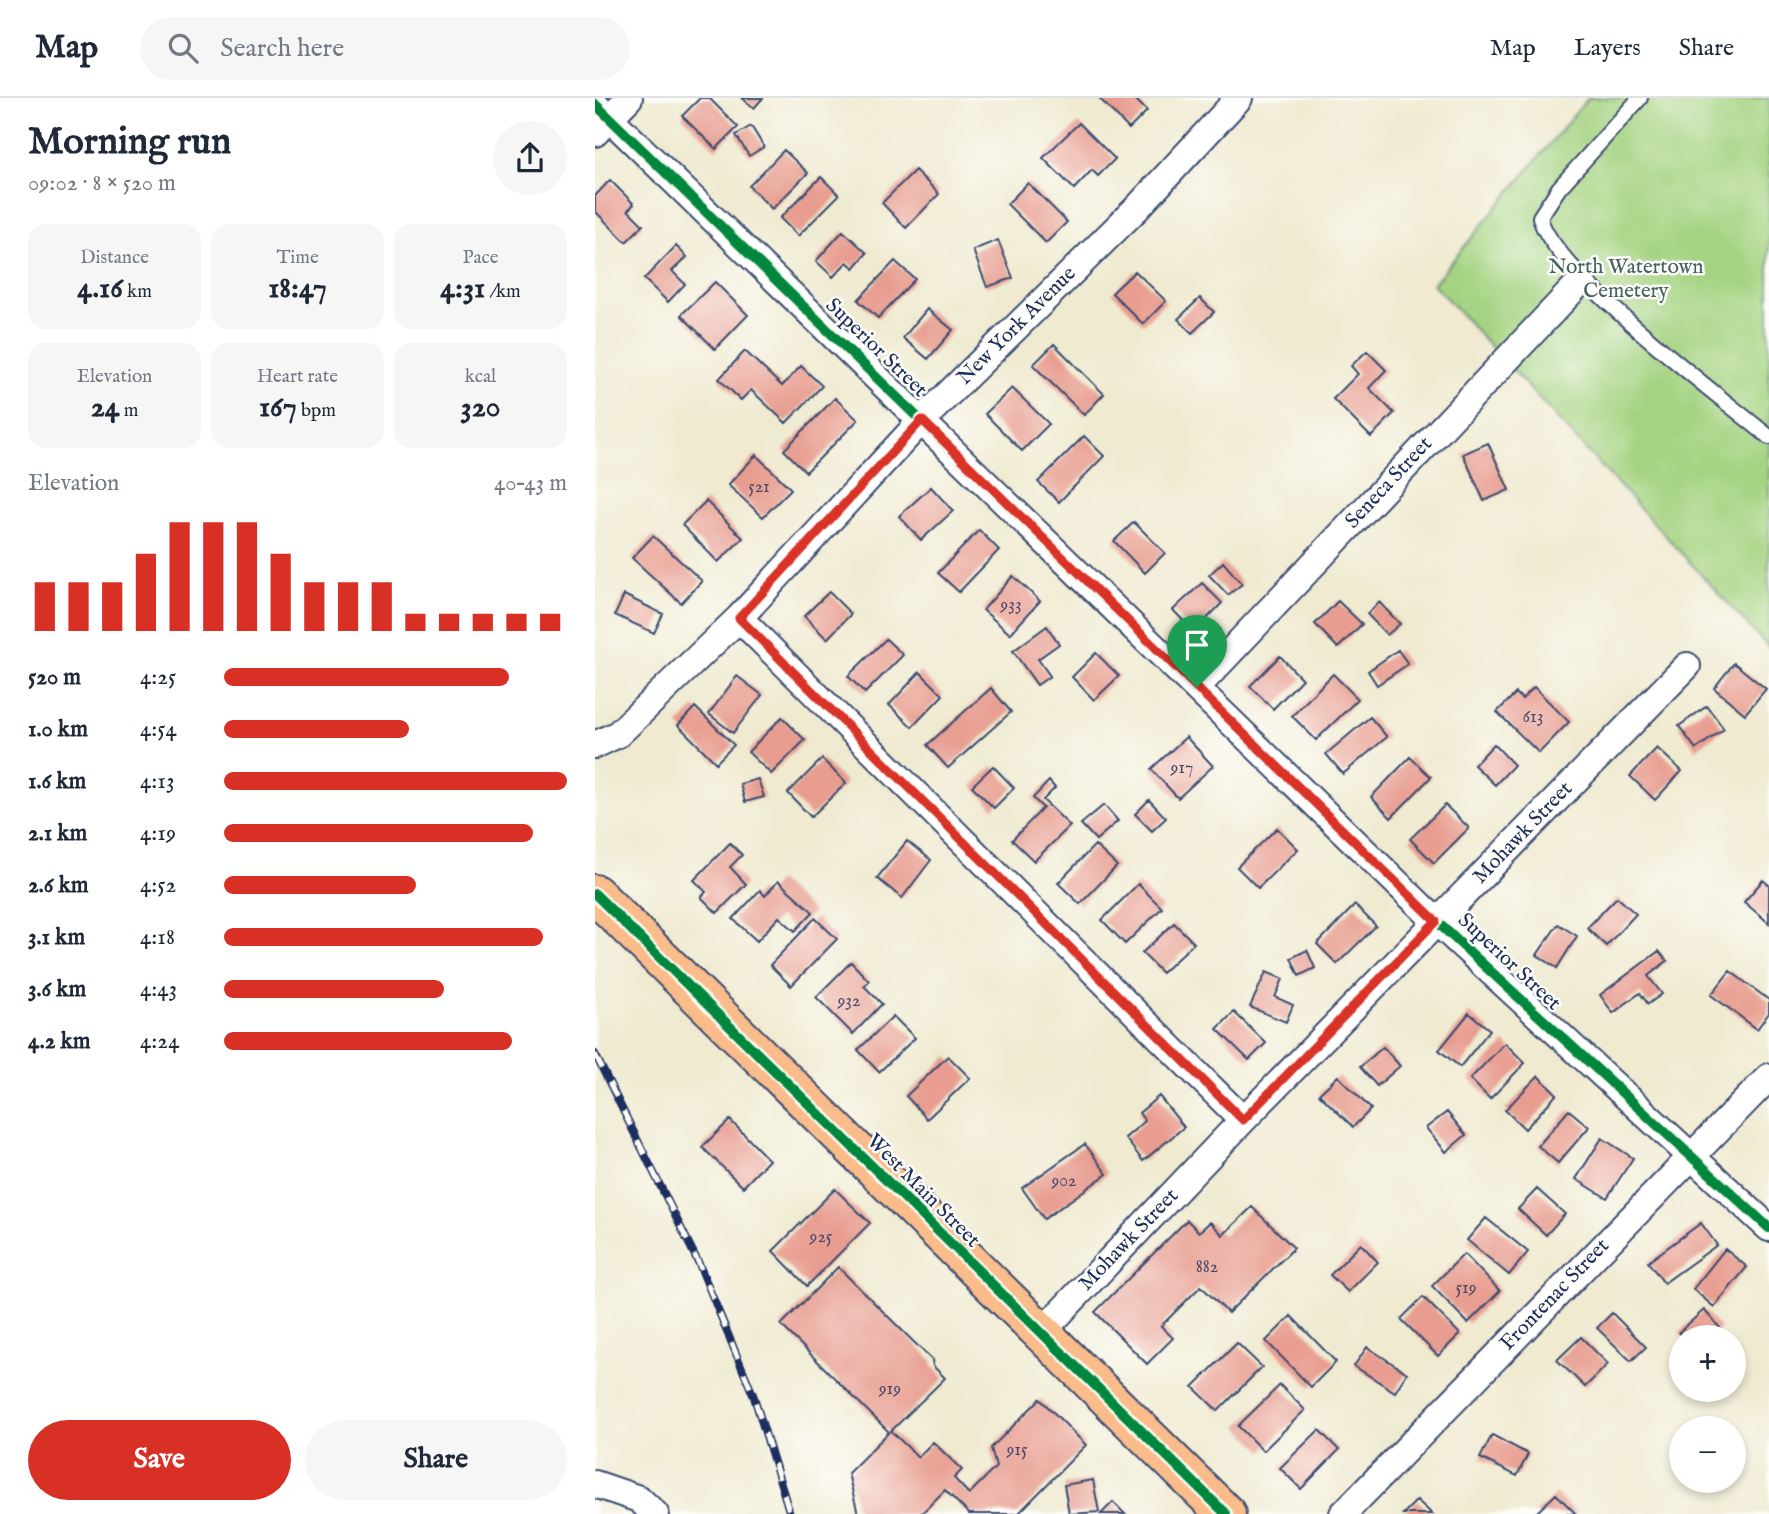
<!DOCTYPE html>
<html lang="en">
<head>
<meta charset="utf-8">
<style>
	body { margin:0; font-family:"IM FELL English",serif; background:#f6f6f7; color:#1f2937; height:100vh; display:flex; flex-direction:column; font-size:26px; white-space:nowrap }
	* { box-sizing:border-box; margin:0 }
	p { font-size:23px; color:#747a83 }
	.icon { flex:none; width:38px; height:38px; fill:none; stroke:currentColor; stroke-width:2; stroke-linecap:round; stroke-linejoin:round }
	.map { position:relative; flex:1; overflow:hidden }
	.panel { display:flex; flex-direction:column; background:#fff; width:595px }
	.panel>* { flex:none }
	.buttons { position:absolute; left:1074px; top:1227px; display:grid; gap:14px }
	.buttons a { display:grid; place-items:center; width:77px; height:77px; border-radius:50%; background:#fff; box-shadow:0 4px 10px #0003; font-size:35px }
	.pin { position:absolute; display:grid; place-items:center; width:60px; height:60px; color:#fff; margin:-72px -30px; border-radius:50% 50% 50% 0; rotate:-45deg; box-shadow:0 0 7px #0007 }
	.pin .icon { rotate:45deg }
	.round { display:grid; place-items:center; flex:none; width:74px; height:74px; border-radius:37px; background:#f6f6f7 }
	.head { display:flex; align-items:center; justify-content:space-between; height:119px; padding:0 28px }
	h1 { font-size:38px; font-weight:800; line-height:52px }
	.metrics { display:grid; grid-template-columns:repeat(3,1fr); gap:10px; height:119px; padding:7px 28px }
	.metrics div { display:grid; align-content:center; border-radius:18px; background:#f6f6f7; text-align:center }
	.metrics b { font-size:30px; font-weight:800 }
	.metrics small { font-size:19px; font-weight:400 }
	.metrics p { font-size:19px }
	.chart { height:196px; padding:14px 28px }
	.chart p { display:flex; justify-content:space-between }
	.chart svg { width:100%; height:126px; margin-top:7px; stroke:#d93025; stroke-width:6 }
	.button { display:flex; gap:14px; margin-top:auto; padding:14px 28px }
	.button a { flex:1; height:80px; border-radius:42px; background:#d93025; color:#fff; font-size:28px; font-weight:800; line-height:80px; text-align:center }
	.button a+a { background:#f6f6f7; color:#1f2937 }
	ul { padding:0 28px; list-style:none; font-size:23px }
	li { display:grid; grid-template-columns:112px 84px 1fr; align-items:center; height:52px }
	li i { height:18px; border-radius:9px; background:#d93025 }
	header { display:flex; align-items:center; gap:42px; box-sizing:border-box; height:98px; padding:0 35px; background:#fff; border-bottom:2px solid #e0e1e3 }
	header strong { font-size:33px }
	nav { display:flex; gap:38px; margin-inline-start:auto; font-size:24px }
	.search { width:490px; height:63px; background:#f6f6f7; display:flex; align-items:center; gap:18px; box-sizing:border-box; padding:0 24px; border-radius:38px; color:#747a83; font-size:26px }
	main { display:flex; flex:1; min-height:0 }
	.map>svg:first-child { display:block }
	.green { fill:#a4d381; stroke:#608170; stroke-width:2 }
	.building { fill:#e89d90 }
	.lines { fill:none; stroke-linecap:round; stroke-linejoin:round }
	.service-casing { stroke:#3b4b6f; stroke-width:18 }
	.minor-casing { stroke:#3b4b6f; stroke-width:30 }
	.primary-casing { stroke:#3b4b6f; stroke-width:42 }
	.service { stroke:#fff; stroke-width:14 }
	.minor { stroke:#fff; stroke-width:26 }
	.primary { stroke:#fabc8b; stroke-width:38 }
	.rail-casing { stroke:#1b2f5e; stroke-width:8 }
	.rail { stroke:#fdfcf7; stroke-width:5; stroke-dasharray:16; stroke-linecap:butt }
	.cycleway-casing { stroke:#fdfcf7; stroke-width:15 }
	.cycleway { stroke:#00873e; stroke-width:10 }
	.route-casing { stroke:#fff; stroke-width:14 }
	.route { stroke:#d93025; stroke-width:9 }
	.labels { text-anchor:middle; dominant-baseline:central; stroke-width:5; stroke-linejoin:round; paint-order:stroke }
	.number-label { font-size:18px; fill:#4e4a6a }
	.park-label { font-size:21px; fill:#446068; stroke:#fdfcf7 }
	.street-label { font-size:21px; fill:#1b2f5e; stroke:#fdfcf7 }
</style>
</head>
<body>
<header>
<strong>Map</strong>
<div class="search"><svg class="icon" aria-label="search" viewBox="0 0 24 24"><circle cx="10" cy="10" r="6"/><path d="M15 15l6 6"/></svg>Search here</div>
<nav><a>Map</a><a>Layers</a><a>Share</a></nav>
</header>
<main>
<section class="panel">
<div class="head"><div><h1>Morning run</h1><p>09:02 · 8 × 520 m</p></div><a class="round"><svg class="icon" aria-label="share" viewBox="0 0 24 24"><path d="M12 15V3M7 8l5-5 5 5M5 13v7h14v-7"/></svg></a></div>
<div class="metrics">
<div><p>Distance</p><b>4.16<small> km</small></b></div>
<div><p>Time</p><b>18:47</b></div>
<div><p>Pace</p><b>4:31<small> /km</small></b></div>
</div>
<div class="metrics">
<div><p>Elevation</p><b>24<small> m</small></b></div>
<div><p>Heart rate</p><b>167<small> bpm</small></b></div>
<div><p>kcal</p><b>320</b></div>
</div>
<div class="chart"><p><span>Elevation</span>40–43 m</p>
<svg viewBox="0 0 160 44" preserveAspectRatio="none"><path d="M5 44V27M15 44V27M25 44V27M35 44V17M45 44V6M55 44V6M65 44V6M75 44V17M85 44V27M95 44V27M105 44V27M115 44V38M125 44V38M135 44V38M145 44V38M155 44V38"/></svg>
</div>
<ul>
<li><b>520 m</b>4:25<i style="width:83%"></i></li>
<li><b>1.0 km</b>4:54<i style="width:54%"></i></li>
<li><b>1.6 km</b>4:13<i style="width:100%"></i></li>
<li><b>2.1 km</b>4:19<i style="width:90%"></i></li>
<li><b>2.6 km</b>4:52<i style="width:56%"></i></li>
<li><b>3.1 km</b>4:18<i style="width:93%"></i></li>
<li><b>3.6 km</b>4:43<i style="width:64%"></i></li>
<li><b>4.2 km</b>4:24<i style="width:84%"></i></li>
</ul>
<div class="button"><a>Save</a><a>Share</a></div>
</section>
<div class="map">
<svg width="1174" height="1416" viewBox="0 0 1174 1416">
	<rect width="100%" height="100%" fill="#fdfcf7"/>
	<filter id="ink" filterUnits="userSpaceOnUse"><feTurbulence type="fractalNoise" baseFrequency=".0143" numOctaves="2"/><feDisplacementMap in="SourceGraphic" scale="14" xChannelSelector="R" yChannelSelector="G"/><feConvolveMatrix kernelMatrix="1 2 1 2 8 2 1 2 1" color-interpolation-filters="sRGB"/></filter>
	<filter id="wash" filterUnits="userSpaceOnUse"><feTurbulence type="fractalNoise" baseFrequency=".00686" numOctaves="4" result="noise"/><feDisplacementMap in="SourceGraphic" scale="28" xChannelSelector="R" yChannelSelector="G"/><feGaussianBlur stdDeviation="1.57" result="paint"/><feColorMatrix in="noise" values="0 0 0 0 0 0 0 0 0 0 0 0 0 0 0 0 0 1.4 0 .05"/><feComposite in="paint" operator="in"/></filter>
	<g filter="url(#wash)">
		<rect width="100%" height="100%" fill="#efead0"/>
		<path class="green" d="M993,0H1174V550L838,186Z"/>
		<g id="blocks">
			<path class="building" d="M105,0H114L143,29L121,51L87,18Z
				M147,0H168L159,10Z
				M504,0H539L552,13L534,31Z
				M484,25L520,61L503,78L497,72L479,91L448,60Z
				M156,28L169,49L154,58L141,37Z
				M189,52L213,75L177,111L154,88Z
				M320,72L344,96L311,130L287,105Z
				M226,79L244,97L203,138L185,120Z
				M15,82L39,106L33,112L48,127L31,144L0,113V98Z
				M433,85L472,124L451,145L412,106Z
				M248,133L272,155L259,170L252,164L238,179L221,163Z
				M403,142L418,180L392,189L378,152Z
				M81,148L92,159L77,173L90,186L73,204L49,181Z
				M300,163L320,181L283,220L263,202Z
				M540,173L571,203L548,226L517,195Z
				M120,184L153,217L120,251L86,217Z
				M605,200L619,214L597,235L583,221Z
				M332,211L358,232L333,261L308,240Z
				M459,246L509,296L489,317L438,267Z
				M150,253L187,288L206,268L227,288L191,325L156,292L146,302L124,281Z
				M772,253L791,272L774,290L799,315L776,339L738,301L763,276L756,268Z
				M417,290L454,326L427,353L390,316Z
				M240,300L263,322L211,374L189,352Z
				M489,338L509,358L464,404L443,384Z
				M893,345L914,392L889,403L868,356Z
				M161,357L196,391L168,419L133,387Z
				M336,389L358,413L326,442L304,418Z
				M111,403L148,440L123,464L87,427Z
				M539,424L570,455L550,475L519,443Z
				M384,432L404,452L364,494L343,475Z
				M58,438L107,483L86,505L37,460Z
				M628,464L647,486L633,497L614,477Z
				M418,478L445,503L415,536L388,512Z
				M607,485L627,505L599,534L578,512Z
				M234,494L256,516L232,541L209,518Z
				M29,497L68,516L59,535L20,517Z
				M743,503L767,526L743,550L720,526Z
				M784,504L805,526L792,537L772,516Z
				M452,528L464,546L443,561L455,578L442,587L418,553Z
				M291,541L308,557L270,595L253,578Z
				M803,552L813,566L782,587L773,573Z
				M501,555L524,578L499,602L477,579Z
				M685,558L707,581L678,611L655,588Z
				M1139,565L1171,591L1150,616L1119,590Z
				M325,574L348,597L317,629L294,607Z
				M738,576L763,601L721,642L697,618Z
				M142,578L167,597L138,635L114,616Z
				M939,589L974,624L944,655L902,614L921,595L927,601Z
				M396,590L416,614L353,670L332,647Z
				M1112,608L1129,631L1101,651L1084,628Z
				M100,609L139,647L121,665L83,627Z
				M187,619L210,642L176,676L153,654Z
				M775,619L792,639L748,676L731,656Z
				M591,639L618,668L583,700L556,671Z
				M899,646L919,667L900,687L879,667Z
				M1062,650L1087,673L1060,702L1035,678Z
				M815,659L836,679L796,720L776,699Z
				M227,661L251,685L216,719L193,695Z
				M398,668L419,690L399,710L377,688Z
				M163,681L169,699L150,704L145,686Z
				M454,683L460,690L448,702L475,728L439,763L417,742L448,710L438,700Z
				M554,702L571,720L557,733L540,716Z
				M509,707L523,723L501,742L486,726Z
				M850,707L874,730L839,765L815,741Z
				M682,730L703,751L663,790L642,769Z
				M312,743L336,762L307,800L282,780Z
				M135,745L147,757L135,769L151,786L122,815L106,799L111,794L99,782Z
				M500,747L522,768L485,806L463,785Z
				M1168,782L1174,787V825L1149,804Z
				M183,783L218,814L200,833L184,819L162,843L138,821L165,792L170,798Z
				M543,786L567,810L530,846L507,822Z
				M1022,799L1041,816L1011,848L992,830Z
				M760,807L781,828L742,866L722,846Z
				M220,820L242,841L196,888L175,867Z
				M579,825L599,845L567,875L547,855Z
				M963,826L982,838L962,870L942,857Z
				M712,852L720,870L704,878L696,860Z
				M1064,853L1072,863L1053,878L1067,896L1053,906L1045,895L1018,915L1005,897Z
				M256,864L274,883L269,888L287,906L258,936L221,899Z
				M1135,873L1174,902V915L1162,931L1116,897Z
				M671,874L688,881L680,899L698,907L691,924L655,909Z
				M639,914L671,945L654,962L622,931Z
				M874,915L895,932L865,969L844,952Z
				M298,918L320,940L284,974L263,952Z
				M910,945L930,965L895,1001L875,981Z
				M788,949L805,968L782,988L765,969Z
				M353,958L375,980L332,1021L311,998Z
				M743,978L776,1011L758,1029L724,996Z
				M943,978L962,996L930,1031L910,1012Z
				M564,998L589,1029L548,1063L530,1040L550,1023L544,1015Z
				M974,1012L994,1029L963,1065L943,1048Z
				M852,1014L871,1037L851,1054L831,1030Z
				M135,1022L174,1062L148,1089L107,1049Z
				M1007,1040L1038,1060L1012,1100L981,1081Z
				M490,1046L512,1076L449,1121L427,1090Z
				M240,1091L275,1125L212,1188L178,1153Z
				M942,1091L970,1116L951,1137L923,1111Z
				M657,1109L699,1150L633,1215L606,1188L566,1228L578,1240L552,1266L500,1214L592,1122L604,1134L615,1124L628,1137Z
				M891,1120L933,1154L914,1177L872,1142Z
				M1106,1125L1122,1147L1069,1185L1053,1164Z
				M766,1146L783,1164L753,1194L735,1177Z
				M1130,1151L1152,1169L1119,1209L1098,1191Z
				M869,1156L905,1193L873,1225L837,1188Z
				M243,1169L337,1262L338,1268L350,1280L296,1333L323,1359L338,1344L367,1372L359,1380L374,1396L401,1369L396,1350L445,1301L491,1347L423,1416H374L350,1392L326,1416H263L253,1375L294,1334L186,1227Z
				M828,1199L865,1236L843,1258L806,1221Z
				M1109,1212L1125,1230L1115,1239H1088L1084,1234Z
				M1017,1215L1051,1249L1036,1263L1002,1230Z
				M696,1218L741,1264L716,1289L671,1243Z
				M986,1239L1013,1266L990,1289L962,1262Z
				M642,1245L667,1269L623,1313L598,1289Z
				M772,1249L812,1275L800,1294L759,1268Z
				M685,1287L710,1312L668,1353L643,1328Z
				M724,1332L744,1352L706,1391L685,1370Z
				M897,1337L933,1356L922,1378L885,1360Z
				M498,1382L504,1414L474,1416L469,1387Z
				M961,1396L981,1416H940Z
				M822,1402L837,1416H808Z
				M518,1404L530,1416H506Z"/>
		</g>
	</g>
	<g filter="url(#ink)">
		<use href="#blocks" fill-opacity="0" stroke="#3b4b6f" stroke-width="2"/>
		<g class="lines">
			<g class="service-casing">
				<path id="service" d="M1045,0L964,90L945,119C954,170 1127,300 1174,339"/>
			</g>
			<g class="minor-casing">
				<path id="minor" d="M0,6L841,823L1174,1130
					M0,35L34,0
					M144,520L648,1022
					M602,589L987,182
					M0,647L23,636L144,520L327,322L543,109L644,0
					M445,1236L648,1022L1092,568
					M0,1386L44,1401L60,1416
					M748,1416L1174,979"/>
			</g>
			<g class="primary-casing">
				<path id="primary" d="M0,796L631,1416"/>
			</g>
			<use href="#service" class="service"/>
			<use href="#minor" class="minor"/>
			<use href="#primary" class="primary"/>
			<g class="rail-casing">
				<path id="rail" d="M0,956L104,1166L159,1299L195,1416"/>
			</g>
			<use href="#rail" class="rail"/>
			<g class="cycleway-casing">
				<path id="cycleway" d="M0,6L841,823L1174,1130
					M0,796L631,1416"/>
			</g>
			<use href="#cycleway" class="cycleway"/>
		</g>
	</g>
	<g class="lines" filter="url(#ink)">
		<g class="route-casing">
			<path id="route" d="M327,322L841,823L648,1022L144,520Z"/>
		</g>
		<use href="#route" class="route"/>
	</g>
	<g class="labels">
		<g class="number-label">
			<text x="164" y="389">521</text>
			<text x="416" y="507">933</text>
			<text x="938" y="619">613</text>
			<text x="587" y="670">917</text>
			<text x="254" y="903">932</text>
			<text x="469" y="1083">902</text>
			<text x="226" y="1139">925</text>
			<text x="612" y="1169">882</text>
			<text x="871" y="1190">519</text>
			<text x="295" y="1291">919</text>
			<text x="422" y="1352">915</text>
		</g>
		<g class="park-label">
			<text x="1031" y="169">North Watertown<tspan x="1031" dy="24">Cemetery</tspan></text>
		</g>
		<g class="street-label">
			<text transform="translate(422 228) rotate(-45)">New York Avenue</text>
			<text transform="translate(281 250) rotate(44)">Superior Street</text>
			<text transform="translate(794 385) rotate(-47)">Seneca Street</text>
			<text transform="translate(928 735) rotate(-46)">Mohawk Street</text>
			<text transform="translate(914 864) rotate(43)">Superior Street</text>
			<text transform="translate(328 1093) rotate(45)">West Main Street</text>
			<text transform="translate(534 1142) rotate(-46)">Mohawk Street</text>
			<text transform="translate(960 1197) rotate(-46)">Frontenac Street</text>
		</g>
	</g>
</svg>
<div class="buttons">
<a>+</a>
<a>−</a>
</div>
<div class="pin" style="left:602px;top:589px;background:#1e9e55"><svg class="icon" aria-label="arrive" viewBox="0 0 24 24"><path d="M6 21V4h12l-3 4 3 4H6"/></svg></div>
</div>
</main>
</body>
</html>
